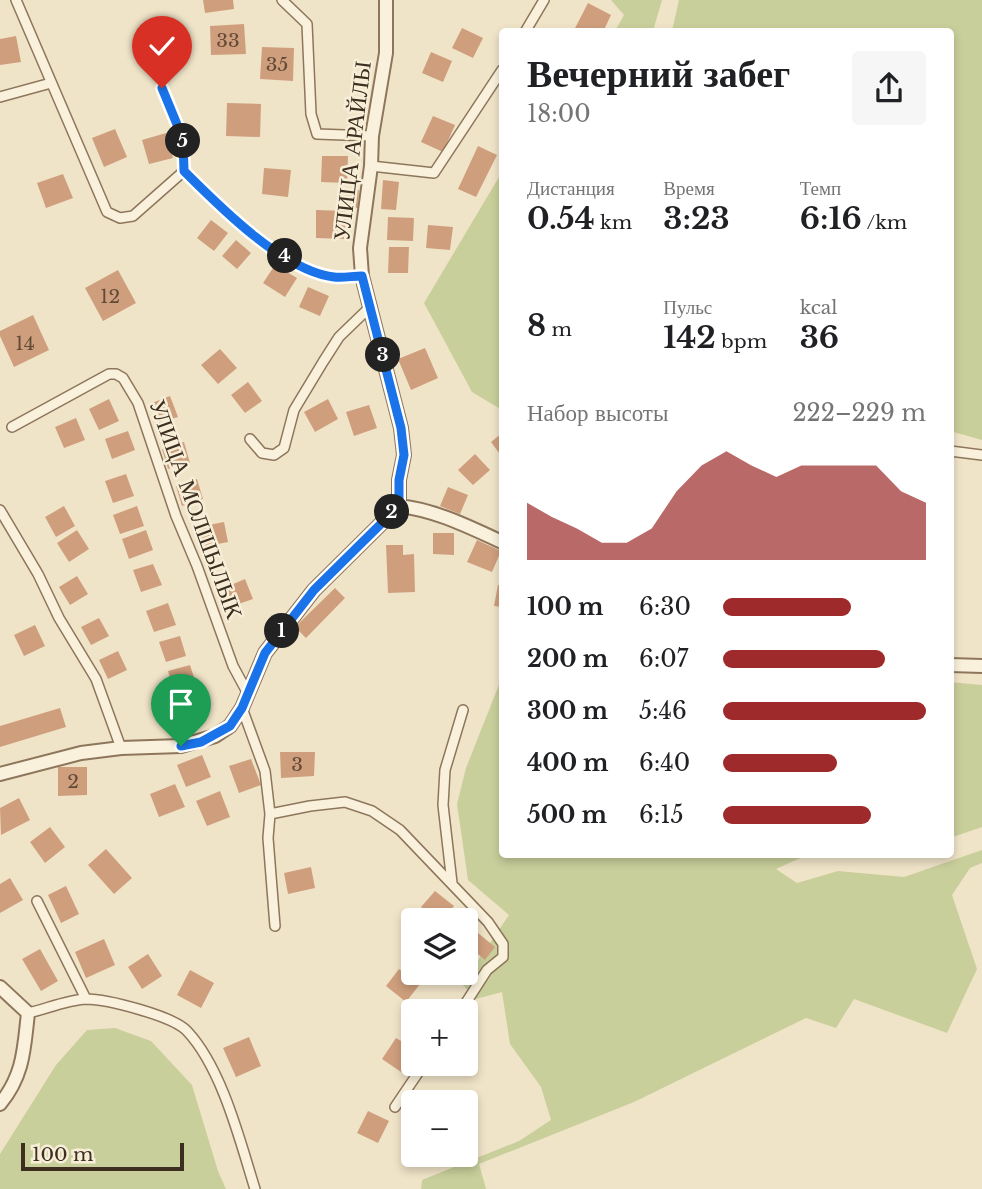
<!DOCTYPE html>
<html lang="ru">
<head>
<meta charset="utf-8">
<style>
	body { margin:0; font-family:"Libre Baskerville",serif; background:#f6f6f6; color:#202124; height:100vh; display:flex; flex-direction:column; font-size:26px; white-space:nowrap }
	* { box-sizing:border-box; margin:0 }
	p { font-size:23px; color:#757577 }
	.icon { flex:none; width:38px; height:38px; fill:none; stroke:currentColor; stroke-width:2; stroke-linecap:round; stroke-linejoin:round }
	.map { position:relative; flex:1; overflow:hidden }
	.panel { position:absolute; left:499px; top:28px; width:455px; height:830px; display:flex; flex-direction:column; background:#fff; border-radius:7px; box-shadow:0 4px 10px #0003 }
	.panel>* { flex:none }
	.tools { position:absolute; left:401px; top:908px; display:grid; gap:14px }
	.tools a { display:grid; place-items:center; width:77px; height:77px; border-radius:7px; background:#fff; box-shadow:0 4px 10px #0003; font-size:35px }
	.scale { position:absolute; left:21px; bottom:18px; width:163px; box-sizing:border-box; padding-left:7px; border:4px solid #3d2e20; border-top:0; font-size:19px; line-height:24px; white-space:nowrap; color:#3d2e20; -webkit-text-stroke:5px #f7eed8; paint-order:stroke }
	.pin { position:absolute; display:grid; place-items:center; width:60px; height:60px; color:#fff; margin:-72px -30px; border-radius:50% 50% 50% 0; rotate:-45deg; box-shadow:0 0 7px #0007 }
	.pin .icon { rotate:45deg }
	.km { position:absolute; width:35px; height:35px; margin:-18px; border-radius:50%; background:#222; color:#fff; font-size:19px; line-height:35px; text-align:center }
	.round { display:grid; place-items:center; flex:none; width:74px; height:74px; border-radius:7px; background:#f6f6f6 }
	.overview { display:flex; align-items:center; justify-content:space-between; height:119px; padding:0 28px }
	h1 { font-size:38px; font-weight:800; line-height:52px }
	.figures { display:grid; grid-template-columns:repeat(3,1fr); gap:10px; height:119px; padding:7px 28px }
	.figures div { display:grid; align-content:center }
	.figures b { font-size:30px; font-weight:800 }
	.figures small { font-size:19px; font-weight:400 }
	.figures p { font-size:19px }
	.chart { height:196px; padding:14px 28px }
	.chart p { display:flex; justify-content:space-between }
	.chart svg { width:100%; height:126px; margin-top:7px; fill:#9e2a2b; opacity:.7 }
	ul { padding:0 28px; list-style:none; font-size:23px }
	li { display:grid; grid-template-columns:112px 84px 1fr; align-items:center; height:52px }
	li i { height:18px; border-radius:9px; background:#9e2a2b }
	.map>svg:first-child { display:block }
	.green { fill:#c9cf9b }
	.building { fill:#cf9f7d }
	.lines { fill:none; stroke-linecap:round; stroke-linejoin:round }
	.minor-casing { stroke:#8d765c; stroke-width:12 }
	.tertiary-casing { stroke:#8d765c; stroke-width:16 }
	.minor { stroke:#faf1dc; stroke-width:9 }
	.tertiary { stroke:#faf1dc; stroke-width:12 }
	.route-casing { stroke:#fff; stroke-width:14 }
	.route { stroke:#1a73e8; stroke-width:9 }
	.labels { text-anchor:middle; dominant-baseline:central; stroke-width:5; stroke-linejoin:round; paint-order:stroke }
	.number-label { font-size:19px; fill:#624a37 }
	.street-label { font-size:23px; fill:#3d2e20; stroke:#f7eed8 }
</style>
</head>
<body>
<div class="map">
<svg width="982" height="1189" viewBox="0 0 982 1189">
	<rect width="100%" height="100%" fill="#f0e4c8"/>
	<path class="green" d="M611,0H662L653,31H615L624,15Z
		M679,0H982V440L950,431V32L672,31Z
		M502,172V410L472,392L424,303Z
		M502,677V854H809L776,869L797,883L838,871L904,877L982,850V863L970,868L952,895L977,969L947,1033L854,999L836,1028L806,1018L634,1102L479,1164L486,1189H421L422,1180L519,1141L551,1120L541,1087L510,1044L502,992L476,999L462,984L509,915L468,880L457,804L466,768Z
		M950,682L982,685V827L950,838Z
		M115,1028L151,1041L192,1085L218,1171L226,1189H0V1154L56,1065L87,1030Z"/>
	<path class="building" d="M203,0H233L234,9L205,13Z
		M588,3L611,15L603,32H573Z
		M244,24L246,54L211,55L210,26Z
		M462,28L483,38L473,58L452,48Z
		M16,36L21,62L0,65V39Z
		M262,47L294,48L293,81L260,79Z
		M431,52L452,61L443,82L422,73Z
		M227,103L261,104L260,137L226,136Z
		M433,116L455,125L443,152L421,142Z
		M115,129L127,157L104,167L92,138Z
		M166,133L173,158L149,164L142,140Z
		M478,146L497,155L476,197L458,189Z
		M322,156H348L347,183L321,182Z
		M264,168L291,170L288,197L262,194Z
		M63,174L73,198L46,208L37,183Z
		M383,180L399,182L396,210L381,209Z
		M339,189L359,190L358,208L338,207Z
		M316,210L346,211L345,239L316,238Z
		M388,217L414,218L413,241L387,240Z
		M211,220L228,233L214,251L197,238Z
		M428,225L453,227L450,250L426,248Z
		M236,240L251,253L237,269L222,256Z
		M389,247H409L408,273H388Z
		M275,265L297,278L285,297L263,283Z
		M118,270L136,303L103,321L85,288Z
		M308,287L329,296L320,316L299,307Z
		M33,315L49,350L14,367L0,336V331Z
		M425,348L438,378L411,390L398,359Z
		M220,349L237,368L218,384L201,365Z
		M248,382L262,401L245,413L231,395Z
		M170,396L178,417L159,423L152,403Z
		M109,399L119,421L99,430L89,409Z
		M328,399L338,419L315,432L304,412Z
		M369,405L377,428L354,436L346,412Z
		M76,418L85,440L64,448L55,427Z
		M128,431L135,450L112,459L105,439Z
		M502,433V457L491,442Z
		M184,442L190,463L168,469L162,449Z
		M475,454L490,470L473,485L458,470Z
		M126,474L134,496L113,503L105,481Z
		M197,479L203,499L182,506L176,486Z
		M448,487L468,495L460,514L440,506Z
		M64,506L75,526L56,537L45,517Z
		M137,506L144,526L120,534L113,515Z
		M224,522L228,542L203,547L199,527Z
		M77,530L89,549L69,562L57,543Z
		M146,530L153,550L129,559L122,539Z
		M433,533H454V555L433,554Z
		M477,540L501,551L492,572L467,562Z
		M386,545H403V555L414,554L415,592L388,593Z
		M153,564L162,585L141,592L133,570Z
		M77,576L88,594L70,605L59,587Z
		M245,579L253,599L233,606L226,587Z
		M498,585H502V607L494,606Z
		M335,588L345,598L306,638L295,627Z
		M168,603L176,625L154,632L146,611Z
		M99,618L109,636L91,645L81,627Z
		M35,625L45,646L24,656L14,635Z
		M180,636L186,656L166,662L159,642Z
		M118,651L127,670L108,679L99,660Z
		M190,665L196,684L174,691L168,671Z
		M197,689L204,710L187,716L179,696Z
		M60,708L66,727L0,747V726Z
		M280,752H315L314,776L281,778Z
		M202,755L211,777L186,787L177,765Z
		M251,759L261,785L239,793L229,766Z
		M58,767H87V795L58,796Z
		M175,784L185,807L159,817L150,794Z
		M220,791L230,817L207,826L196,801Z
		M19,798L30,820L1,835L0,808Z
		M50,827L65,847L45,863L30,842Z
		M106,849L132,878L114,894L88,865Z
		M311,867L315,888L288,894L284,873Z
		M10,878L23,900L0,913V884Z
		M66,886L79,914L61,923L48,895Z
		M435,891L454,906L442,920H437L421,907Z
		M466,923L495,947L485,960L466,944Z
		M104,939L115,965L86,978L75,952Z
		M40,949L58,981L41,991L22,959Z
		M148,954L162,976L142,989L128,967Z
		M399,969L420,984L406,1002L386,986Z
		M190,970L214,983L201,1008L177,995Z
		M249,1037L261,1066L236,1077L223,1048Z
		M396,1038L413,1048V1061L404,1074L382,1059Z
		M368,1111L389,1121L378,1143L357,1133Z"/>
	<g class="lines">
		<g class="minor-casing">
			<path id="minor" d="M16,0L107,212L120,218L133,216L184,171
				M282,0L307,24L311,114L317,134L372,136
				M525,32L544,0
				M162,88L183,139L184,171C219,206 283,271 334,277C343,278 353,277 362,276
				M0,97L51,83
				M371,166L434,173L502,70
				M12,427L109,374H116L123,378L138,403L176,516L197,566L233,666L247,692
				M250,439L262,453L274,455L284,448L294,410L323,362L339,337L370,307
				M950,451L982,455
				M0,510L38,574L59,618L96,679L121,748
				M242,708L265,771L270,814L268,838L275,926
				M270,814L310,806L345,802L372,811L400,830L488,922L503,944V957L487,970L460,1012
				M452,883L443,805L445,770L463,710
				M37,901L86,999
				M28,1013C46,1009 67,1000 86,999C107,999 173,1016 187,1031C222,1068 240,1141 255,1189
				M395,1107L424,1064"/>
		</g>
		<g class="tertiary-casing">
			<path id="tertiary" d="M399,506C436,510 469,527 502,542
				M950,665L982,666
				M0,774L81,753L121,748L181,746L215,736L230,726L242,708L265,653L314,590L399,506V480L404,455L401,428L362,276L360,248L371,166L372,136L386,53V0
				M0,987L28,1013C24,1048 24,1075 0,1104"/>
		</g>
		<use href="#minor" class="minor"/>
		<use href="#tertiary" class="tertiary"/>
	</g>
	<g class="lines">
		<g class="route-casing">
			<path id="route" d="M162,88L183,139L184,171C219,206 283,271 334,277C343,278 353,276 362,276L401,428L404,455L399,480V506L314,590L265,653L242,708L230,726L201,742L181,746"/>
		</g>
		<use href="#route" class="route"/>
	</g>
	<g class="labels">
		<g class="number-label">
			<text x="228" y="40">33</text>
			<text x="277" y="64">35</text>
			<text x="110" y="296">12</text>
			<text x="25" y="343">14</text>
			<text x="297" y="764">3</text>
			<text x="73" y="781">2</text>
		</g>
		<g class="street-label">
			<text transform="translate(352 151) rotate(-83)">УЛИЦА АРАЙЛЫ</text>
			<text transform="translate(196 509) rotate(70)">УЛИЦА МОЛШЫЛЫК</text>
		</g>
	</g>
</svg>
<div class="tools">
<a><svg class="icon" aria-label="layers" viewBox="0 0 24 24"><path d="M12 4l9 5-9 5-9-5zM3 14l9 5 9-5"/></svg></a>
<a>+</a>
<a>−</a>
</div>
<div class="scale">100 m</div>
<div class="pin" style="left:181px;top:746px;background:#1e9e55"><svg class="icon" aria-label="arrive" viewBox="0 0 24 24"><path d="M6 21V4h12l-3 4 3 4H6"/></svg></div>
<div class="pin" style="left:162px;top:88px;background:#d93025"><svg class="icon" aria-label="check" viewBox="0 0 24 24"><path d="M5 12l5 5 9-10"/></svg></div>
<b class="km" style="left:282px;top:631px">1</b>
<b class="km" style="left:392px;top:512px">2</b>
<b class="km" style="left:383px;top:355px">3</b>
<b class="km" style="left:285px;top:256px">4</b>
<b class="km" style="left:183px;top:141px">5</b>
<section class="panel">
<div class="overview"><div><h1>Вечерний забег</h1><p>18:00</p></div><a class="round"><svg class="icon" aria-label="share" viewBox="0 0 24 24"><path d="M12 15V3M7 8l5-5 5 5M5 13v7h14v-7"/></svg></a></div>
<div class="figures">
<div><p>Дистанция</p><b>0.54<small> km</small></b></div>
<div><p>Время</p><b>3:23</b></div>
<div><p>Темп</p><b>6:16<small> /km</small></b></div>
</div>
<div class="figures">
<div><b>8<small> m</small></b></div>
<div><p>Пульс</p><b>142<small> bpm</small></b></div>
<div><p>kcal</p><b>36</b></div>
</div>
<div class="chart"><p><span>Набор высоты</span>222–229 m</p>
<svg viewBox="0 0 160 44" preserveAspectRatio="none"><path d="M0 44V24L10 29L20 33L30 38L40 38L50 33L60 20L70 11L80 6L90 11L100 15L110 11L120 11L130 11L140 11L150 20L160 24V44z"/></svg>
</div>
<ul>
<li><b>100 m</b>6:30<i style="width:63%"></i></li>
<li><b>200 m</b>6:07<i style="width:80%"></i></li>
<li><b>300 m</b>5:46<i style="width:100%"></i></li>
<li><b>400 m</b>6:40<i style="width:56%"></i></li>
<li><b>500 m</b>6:15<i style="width:73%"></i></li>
</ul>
</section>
</div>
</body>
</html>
